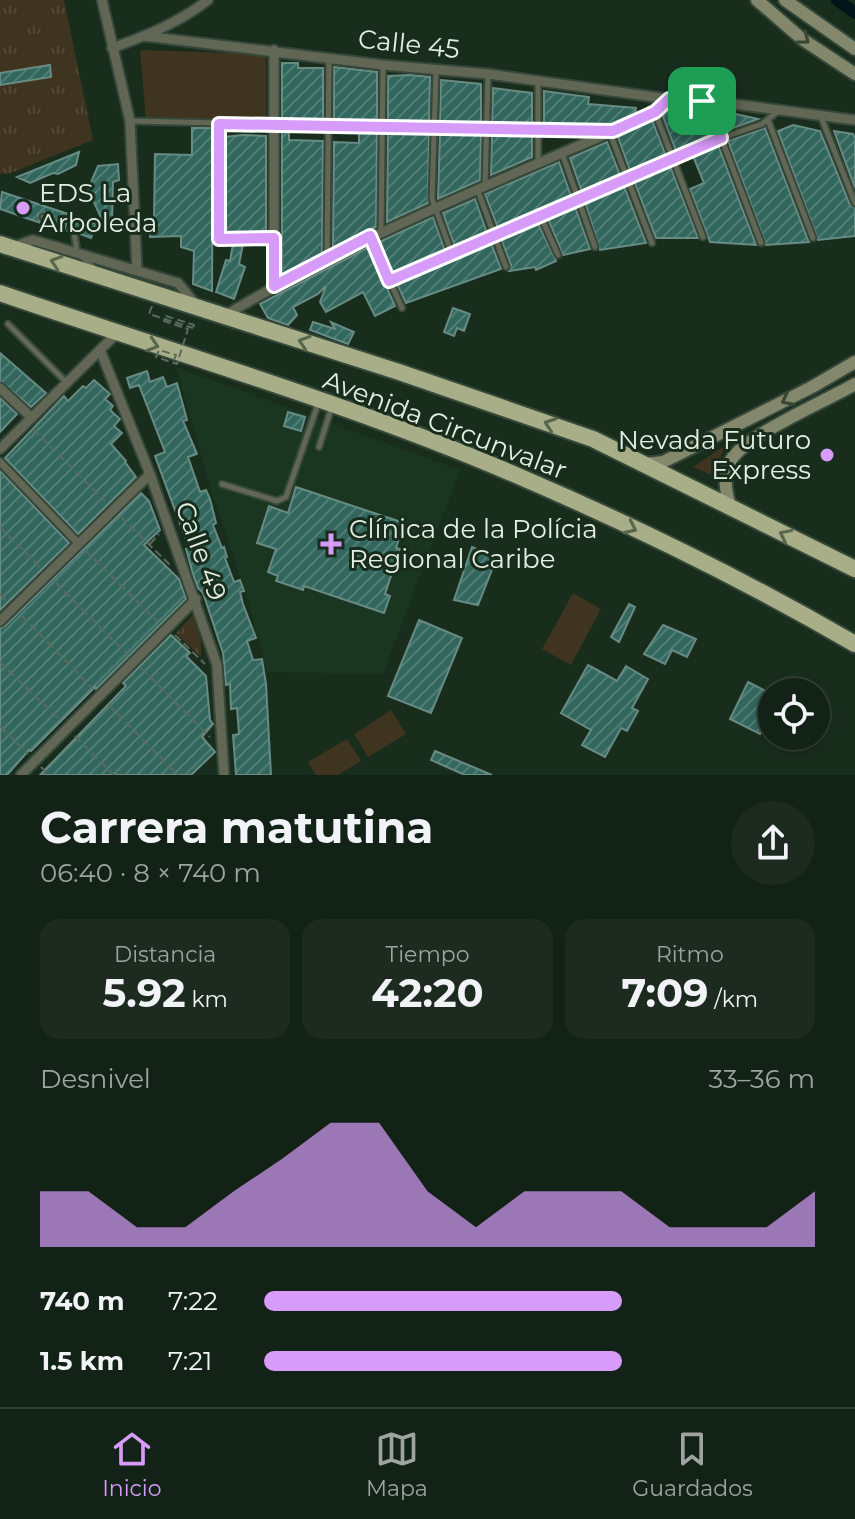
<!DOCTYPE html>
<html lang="es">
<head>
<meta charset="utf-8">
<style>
	body { margin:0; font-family:Montserrat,sans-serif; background:#1c2a1f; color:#f1f3f6; height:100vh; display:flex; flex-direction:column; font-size:30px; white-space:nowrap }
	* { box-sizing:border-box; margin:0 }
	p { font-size:26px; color:#9da4a1 }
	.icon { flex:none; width:44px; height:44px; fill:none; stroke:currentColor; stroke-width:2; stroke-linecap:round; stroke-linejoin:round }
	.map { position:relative; height:775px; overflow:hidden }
	.sheet { display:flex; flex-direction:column; background:#132216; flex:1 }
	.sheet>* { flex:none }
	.buttons { position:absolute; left:758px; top:678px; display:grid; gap:16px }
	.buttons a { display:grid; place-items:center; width:72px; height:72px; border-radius:50%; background:#132216; box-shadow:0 4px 12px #0003,0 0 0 2px #323f35; font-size:40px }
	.pin { position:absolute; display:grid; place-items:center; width:68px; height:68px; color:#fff; margin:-34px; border-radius:16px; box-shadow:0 4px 12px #0006 }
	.round { display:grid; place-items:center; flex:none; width:84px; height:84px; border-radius:42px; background:#1c2a1f }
	.head { display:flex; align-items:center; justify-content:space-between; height:136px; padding:0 40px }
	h1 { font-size:44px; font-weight:700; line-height:60px }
	.figures { display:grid; grid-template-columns:repeat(3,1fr); gap:12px; height:136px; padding:8px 40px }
	.figures div { display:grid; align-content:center; border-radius:20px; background:#1c2a1f; text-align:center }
	.figures b { font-size:40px; font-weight:700 }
	.figures small { font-size:22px; font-weight:400 }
	.figures p { font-size:22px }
	.chart { height:224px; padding:16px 40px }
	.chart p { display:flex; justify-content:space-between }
	.chart svg { width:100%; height:144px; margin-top:8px; fill:#d79bf9; opacity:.7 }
	ul { padding:0 40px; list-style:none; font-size:26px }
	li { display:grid; grid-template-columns:128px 96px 1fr; align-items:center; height:60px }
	li i { height:20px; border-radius:10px; background:#d79bf9 }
	.tab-bar { display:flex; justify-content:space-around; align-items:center; height:112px; border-top:2px solid #323f35; background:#132216; font-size:22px; color:#9da4a1 }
	.tab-bar a { display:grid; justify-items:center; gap:4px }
	.tab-bar .active { color:#d79bf9 }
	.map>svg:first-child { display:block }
	.built { fill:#1a3520 }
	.grass { fill:#3f341f }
	.park { fill:url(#park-tufts) }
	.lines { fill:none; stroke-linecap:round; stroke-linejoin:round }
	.canal { stroke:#001419; stroke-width:12 }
	.building { fill:url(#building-hatch); stroke:#688b84; stroke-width:2 }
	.service-casing { stroke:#354839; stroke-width:9 }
	.pedestrian-casing { stroke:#354839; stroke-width:11 }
	.minor-casing { stroke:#354839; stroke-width:13 }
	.secondary-casing { stroke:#354839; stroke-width:16 }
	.trunk-casing { stroke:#354839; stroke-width:20 }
	.path { stroke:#5a6b5d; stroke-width:2; stroke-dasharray:8 4; stroke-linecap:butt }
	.service { stroke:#626655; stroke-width:5 }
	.pedestrian { stroke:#626655; stroke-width:7 }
	.minor { stroke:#626655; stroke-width:9 }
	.secondary { stroke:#83886d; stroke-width:12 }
	.trunk { stroke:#a8af88; stroke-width:16 }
	.path-bridge { stroke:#5a6b5d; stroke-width:2; stroke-dasharray:8 4; stroke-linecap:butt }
	.oneway { stroke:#394835 }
	.oneway2 { stroke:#59684d }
	.route-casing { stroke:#fff; stroke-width:16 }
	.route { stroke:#d79bf9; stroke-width:10 }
	.poi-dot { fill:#d79bf9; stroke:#192d1d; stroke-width:3 }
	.labels { text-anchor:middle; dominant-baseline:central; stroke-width:6; stroke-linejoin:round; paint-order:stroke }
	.street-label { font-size:26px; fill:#e3efe4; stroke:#192d1d }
	.poi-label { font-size:26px; fill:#e3efe4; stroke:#192d1d; text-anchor:start }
</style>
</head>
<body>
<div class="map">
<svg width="855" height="775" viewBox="0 0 855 775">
	<defs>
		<pattern id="park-tufts" width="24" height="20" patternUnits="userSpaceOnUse" patternTransform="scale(2)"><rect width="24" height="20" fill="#3f341f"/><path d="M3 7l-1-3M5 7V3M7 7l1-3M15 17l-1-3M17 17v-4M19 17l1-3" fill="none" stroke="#514835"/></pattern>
		<pattern id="building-hatch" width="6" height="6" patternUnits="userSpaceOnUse" patternTransform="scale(2)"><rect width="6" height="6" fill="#32675e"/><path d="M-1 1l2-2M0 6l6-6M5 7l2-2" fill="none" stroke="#507d75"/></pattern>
	</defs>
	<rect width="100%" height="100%" fill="#192d1d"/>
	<path class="built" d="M176,367L460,470L383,674L267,672L245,591L213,497Z"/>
	<path class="grass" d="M140,50L266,54V122L146,120Z
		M723,447L724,450L717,464L716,477L693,467Z
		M573,593L601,609L571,665L542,649Z
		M391,710L406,734L368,757L354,734Z
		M347,739L361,761L338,775H316L308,762Z"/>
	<path class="park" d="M0,0H64L93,140L11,173L0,174Z
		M193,615L201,641V657L176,633Z"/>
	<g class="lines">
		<path class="canal" d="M837,0L855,13"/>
	</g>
	<path class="building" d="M282,63H298V68H323V120L282,119Z
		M50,65L51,77L0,85V73Z
		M334,67L377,72V121L334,120Z
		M409,75L430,77L429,122L388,121V76Z
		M441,80L481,84V123L440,122Z
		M493,88L532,93V124L492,123Z
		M544,91L589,97L588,104L636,108L635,114L606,126L544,124Z
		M681,107L706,108L714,135L676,151L662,114L669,109L682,110Z
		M718,110L758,119L725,131Z
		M652,120L666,156L630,171L618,137Z
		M793,125L820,131L850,205L855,208V236L818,240L778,131Z
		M192,128H213L212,291L193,284L194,251L181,247V236L150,237V218H154L155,154L192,155Z
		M765,128L808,240L809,242L766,245L728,141Z
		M282,130H289V140L323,141L322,254L285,273H282Z
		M359,131L377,132L376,227L333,248L334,142L359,143Z
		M834,131L853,134L855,138V188Z
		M388,132L429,133L428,203L387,222Z
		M440,133L481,134L480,180L438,199Z
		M492,134L532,135V157L491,175Z
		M243,135L266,136V233H224V137Z
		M607,142L620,175L582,192L570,158Z
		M718,145L756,245L710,242L690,189L704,183L693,156Z
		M79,152L76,165L58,174L53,173L30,183L17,177Z
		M559,162L571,196L498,228L485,194Z
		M118,164L119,180L113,182L112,223L102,220L88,189L98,166Z
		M670,166L698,238H656L634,181Z
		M624,186L646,243L600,250L585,202Z
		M2,192L68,214L65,229L51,224L54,217L45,212L38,215L41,223L0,209Z
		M475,199L487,233L455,247L443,213Z
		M575,207L590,249L563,255L548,219Z
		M75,216L96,224L91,238L80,234L75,227L68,230Z
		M433,217L445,251L393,274L379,242Z
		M538,223L556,261L536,270L535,267L509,271L511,265L501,239Z
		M491,243L501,269L406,303L397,284Z
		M233,244H243L239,264L245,267L234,299L216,292L226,260L230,261Z
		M369,247L395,306L375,316L363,292L326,312L320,302L326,286L318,294L293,307L297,315L288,325L268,318L260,304Z
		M453,308L470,314L464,331L457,328L454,336L444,332Z
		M313,322L335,329L331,322L354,332L348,344L310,330Z
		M0,353L46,393L31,407L0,381Z
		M147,371L150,382L163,377L167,387L177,383L187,420L183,421L197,454L188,457L200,492L206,490L210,499L216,523L213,525L222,548L224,547L227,557L225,558L234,582L240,580L244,591L240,592L243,604L256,638L247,641L253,660L262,659L266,684L271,775H236L233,735L239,734L237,708L231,709L230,684L226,685L223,653L203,593L198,588L193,574L186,549L189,548L155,456L165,452L139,385L130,388L127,378Z
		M94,380L110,394L105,399L113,406L110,410L120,419L114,426L122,433L111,444L126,461L125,462L136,477L78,534L5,458L64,396L68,401L83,386L86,388Z
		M0,398L17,414L0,432Z
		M288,412L305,417L301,431L284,426Z
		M0,471L69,543L0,610Z
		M296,487L404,523L396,548L400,549L385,594L390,596L384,613L304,586L303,590L276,581L278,576L268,572L276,549L257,543L269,506L288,513Z
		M141,493L149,501L160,530L144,545L179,579L186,599L96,689L95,687L31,751L29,750L7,775H0V628L5,626Z
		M472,547L497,557L478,605L454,600Z
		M629,604L635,607L619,642L611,637Z
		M419,620L462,638L431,713L388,696Z
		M663,625L696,639L687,657L672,650L665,664L644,654Z
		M171,635L190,653L186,656L206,676L210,720L213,724L202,737L215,752L191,775H40L126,686L123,683Z
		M588,665L617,681L626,666L648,679L632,708L638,711L627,731L621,728L605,757L582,745L591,730L561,713Z
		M748,682L772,694V726H764L760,734L730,719Z
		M435,751L492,775H465L431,760Z"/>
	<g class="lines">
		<g class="service-casing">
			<path id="service" d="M436,71L432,199L452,254
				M710,101L713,116L761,243
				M655,112L703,237
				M821,117L855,203
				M768,120L813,238
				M131,121L605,131
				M219,124V239L274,238
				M610,133L652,243
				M562,153L595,247
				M538,163V81
				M485,186L488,74
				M478,191L506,267
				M43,217L49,219
				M541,217L558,255
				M381,231L383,66
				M74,232L77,252L93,267
				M371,239L402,308
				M327,258L329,59
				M389,281L721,138L762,124L777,112
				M8,324L66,382
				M319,447L332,406
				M222,484L277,501L286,497L319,401"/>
		</g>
		<g class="pedestrian-casing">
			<path id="pedestrian" d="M0,462L79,544"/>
		</g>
		<g class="minor-casing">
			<path id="minor" d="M102,0L130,121L137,270
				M144,36L383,65L488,74L669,99L710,101L855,120
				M112,48C146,36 180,22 208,0
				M274,50V286
				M13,247L33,240L178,283L197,306
				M224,316C356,237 498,181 639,120L669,99
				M100,350L150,474L217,665L224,775
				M0,388L32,418
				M0,449L117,333
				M0,621L150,474
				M21,775L196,599"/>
		</g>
		<g class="secondary-casing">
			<path id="secondary" d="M757,0L802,39L855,74
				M785,0L855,49
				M645,464L663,462L812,387L855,362
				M731,509C726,493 722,475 731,460C746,435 826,401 855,384"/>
		</g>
		<g class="trunk-casing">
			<path id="trunk" d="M0,244L399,372L593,439L855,569
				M0,293C174,353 356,405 525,479C639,528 748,582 855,644"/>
		</g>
		<path class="path" d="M152,306L149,314L193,328
			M33,429L105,501
			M121,517L170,565
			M0,527L40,567
			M150,544L159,534
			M85,550L157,621
			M56,583L128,655
			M0,594L6,600
			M22,616L93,689
			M175,635L205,664
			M0,662L60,720
			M141,668L210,737
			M109,705L178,775
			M0,726L28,754
			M75,736L114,775
			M41,767L49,775"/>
		<use href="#service" class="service"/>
		<use href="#pedestrian" class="pedestrian"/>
		<use href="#minor" class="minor"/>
		<use href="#secondary" class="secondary"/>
		<use href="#trunk" class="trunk"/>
		<path class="path-bridge" d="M174,360L176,355L159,350L156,357L177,364L188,329L164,321L166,316L194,325L193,328"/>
	</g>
	<defs><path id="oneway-chevron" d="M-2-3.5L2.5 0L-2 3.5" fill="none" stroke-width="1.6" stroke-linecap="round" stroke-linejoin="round" transform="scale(2)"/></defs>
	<g class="oneway">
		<use href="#oneway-chevron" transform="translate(804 39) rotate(37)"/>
		<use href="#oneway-chevron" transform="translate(787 400) rotate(153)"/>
	</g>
	<g class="oneway2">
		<use href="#oneway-chevron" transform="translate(56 262) rotate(-162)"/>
		<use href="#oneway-chevron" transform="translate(304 342) rotate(-162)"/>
		<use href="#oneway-chevron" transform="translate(153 345) rotate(18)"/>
		<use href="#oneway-chevron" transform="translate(550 424) rotate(-161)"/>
		<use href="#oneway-chevron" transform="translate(631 528) rotate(25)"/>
		<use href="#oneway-chevron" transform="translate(785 535) rotate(-154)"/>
	</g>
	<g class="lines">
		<g class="route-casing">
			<path id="route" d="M669,99L710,101L721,138L389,281L370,236L274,286V238L219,239V124L613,131L655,112Z"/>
		</g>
		<use href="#route" class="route"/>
	</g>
	<g class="poi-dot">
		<circle cx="23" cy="208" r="8"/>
		<circle cx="827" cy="455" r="8"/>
		<path d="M327 532h8v8h8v8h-8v8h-8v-8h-8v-8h8z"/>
	</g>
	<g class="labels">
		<g class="street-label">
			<text transform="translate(409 44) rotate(6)">Calle 45</text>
			<text transform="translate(445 425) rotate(21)">Avenida Circunvalar</text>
			<text transform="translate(201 551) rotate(70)">Calle 49</text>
		</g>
		<g class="poi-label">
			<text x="39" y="193">EDS La<tspan x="39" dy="30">Arboleda</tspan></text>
			<text x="811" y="440" text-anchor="end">Nevada Futuro<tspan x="811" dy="30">Express</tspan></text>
			<text x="349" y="529">Clínica de la Polícia<tspan x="349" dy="30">Regional Caribe</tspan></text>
		</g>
	</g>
</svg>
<div class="buttons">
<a><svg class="icon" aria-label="locate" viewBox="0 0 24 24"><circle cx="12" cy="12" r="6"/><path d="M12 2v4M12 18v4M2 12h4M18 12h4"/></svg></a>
</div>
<div class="pin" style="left:702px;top:101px;background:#1e9e55"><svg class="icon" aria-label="arrive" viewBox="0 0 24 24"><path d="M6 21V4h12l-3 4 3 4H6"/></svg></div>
</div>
<section class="sheet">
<div class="head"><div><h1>Carrera matutina</h1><p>06:40 · 8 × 740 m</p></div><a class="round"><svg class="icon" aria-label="share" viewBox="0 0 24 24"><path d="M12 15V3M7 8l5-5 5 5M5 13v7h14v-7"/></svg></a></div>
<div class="figures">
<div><p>Distancia</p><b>5.92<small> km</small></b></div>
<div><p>Tiempo</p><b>42:20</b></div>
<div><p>Ritmo</p><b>7:09<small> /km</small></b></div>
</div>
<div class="chart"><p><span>Desnivel</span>33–36 m</p>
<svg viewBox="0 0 160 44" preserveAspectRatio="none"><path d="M0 44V27L10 27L20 38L30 38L40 27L50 17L60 6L70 6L80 27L90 38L100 27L110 27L120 27L130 38L140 38L150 38L160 27V44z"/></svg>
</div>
<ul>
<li><b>740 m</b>7:22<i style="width:65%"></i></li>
<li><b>1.5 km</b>7:21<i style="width:65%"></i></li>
</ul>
</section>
<nav class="tab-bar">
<a class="active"><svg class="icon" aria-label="home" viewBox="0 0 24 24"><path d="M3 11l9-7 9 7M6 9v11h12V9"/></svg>Inicio</a>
<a><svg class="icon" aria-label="map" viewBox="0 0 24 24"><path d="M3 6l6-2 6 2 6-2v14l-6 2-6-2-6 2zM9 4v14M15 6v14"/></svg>Mapa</a>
<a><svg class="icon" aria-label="saved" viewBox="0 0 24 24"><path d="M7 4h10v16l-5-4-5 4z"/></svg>Guardados</a>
</nav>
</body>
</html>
